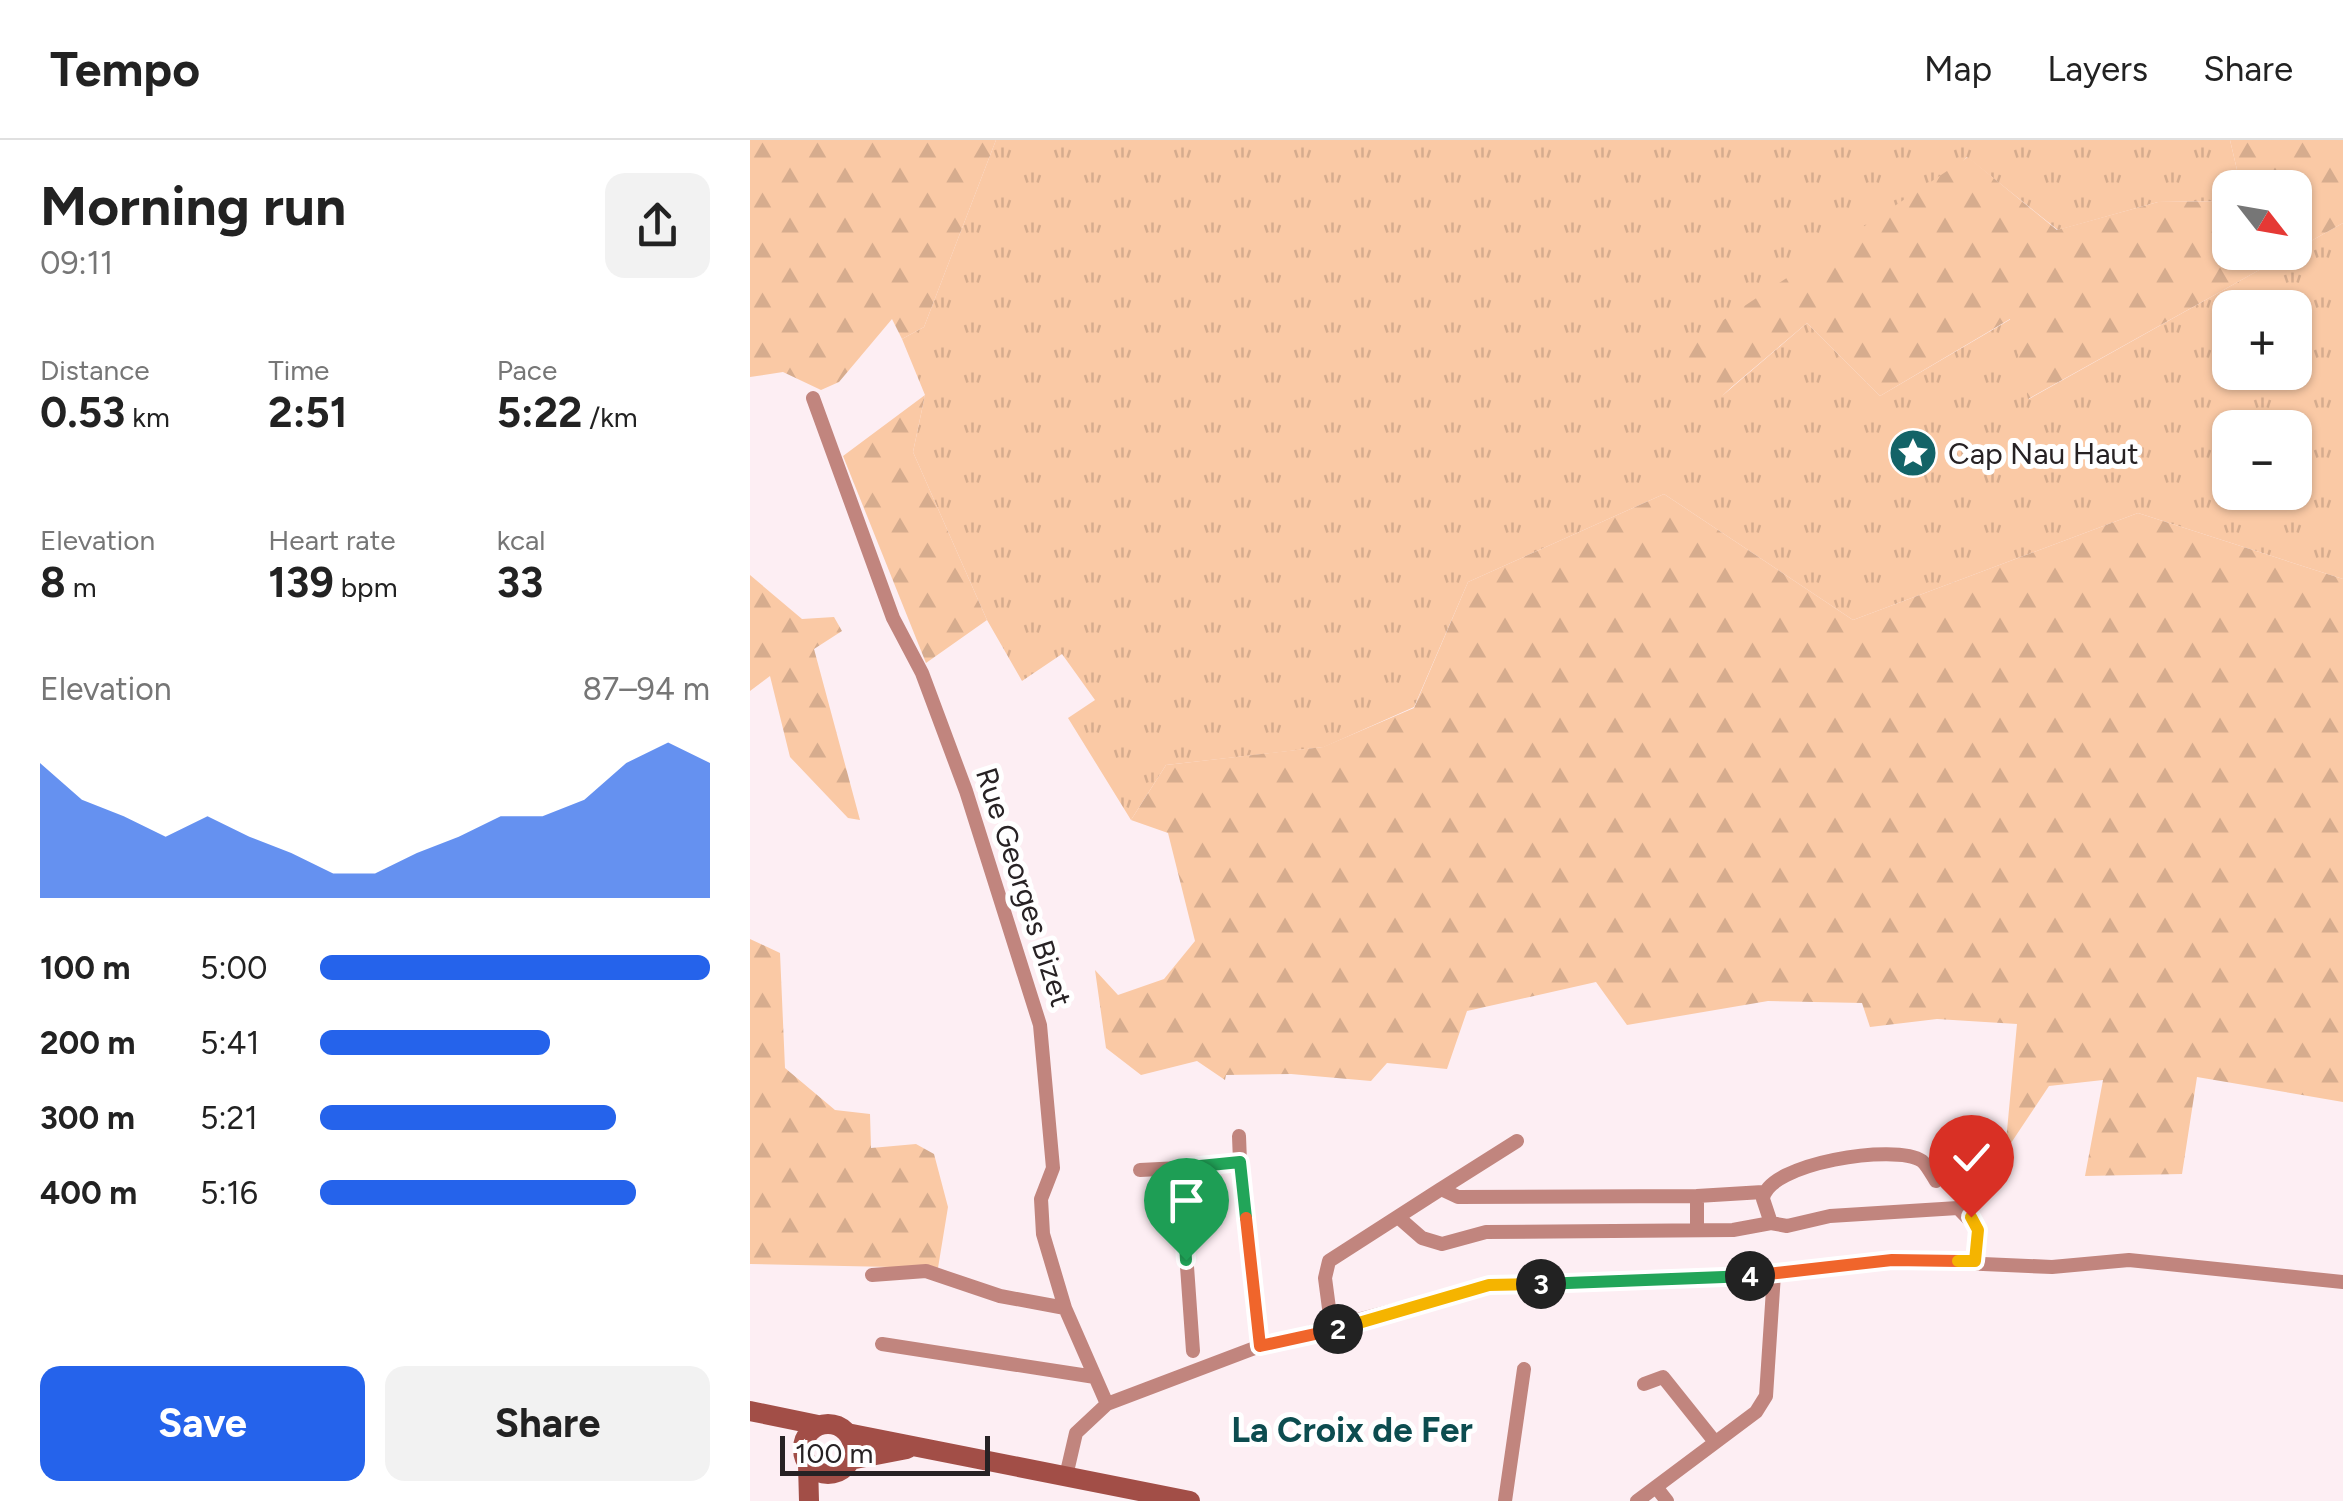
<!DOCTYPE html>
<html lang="en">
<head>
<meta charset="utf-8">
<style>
	body { margin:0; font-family:Figtree,sans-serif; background:#f2f2f2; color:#222; height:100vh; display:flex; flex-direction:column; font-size:38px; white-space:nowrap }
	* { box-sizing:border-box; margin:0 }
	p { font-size:32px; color:#767676 }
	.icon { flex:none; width:55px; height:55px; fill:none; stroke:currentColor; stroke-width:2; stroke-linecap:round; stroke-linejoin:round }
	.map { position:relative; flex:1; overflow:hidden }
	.side { display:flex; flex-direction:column; background:#fff; width:750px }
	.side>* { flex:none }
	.needle { width:65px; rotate:121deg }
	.fabs { position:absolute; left:1462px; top:30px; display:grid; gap:20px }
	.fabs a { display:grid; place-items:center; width:100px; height:100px; border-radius:20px; background:#fff; box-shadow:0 2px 8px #0004; font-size:50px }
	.scale { position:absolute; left:30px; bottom:25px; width:210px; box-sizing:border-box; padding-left:10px; border:5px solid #272224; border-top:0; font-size:28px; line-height:35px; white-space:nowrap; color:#272224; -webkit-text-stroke:8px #fff; paint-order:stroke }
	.pin { position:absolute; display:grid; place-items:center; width:85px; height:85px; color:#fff; margin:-102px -42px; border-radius:50% 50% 50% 0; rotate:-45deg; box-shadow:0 0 10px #0007 }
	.pin .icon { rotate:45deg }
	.km { position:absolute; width:50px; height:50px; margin:-25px; border-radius:50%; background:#222; color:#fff; font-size:28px; line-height:50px; text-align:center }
	.round { display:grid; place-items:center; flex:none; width:105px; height:105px; border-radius:20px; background:#f2f2f2 }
	.overview { display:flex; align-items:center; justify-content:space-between; height:170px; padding:0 40px }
	h1 { font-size:55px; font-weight:700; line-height:75px }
	.metrics { display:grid; grid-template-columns:repeat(3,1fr); gap:15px; height:170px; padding:10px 40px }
	.metrics div { display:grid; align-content:center }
	.metrics b { font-size:42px; font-weight:700 }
	.metrics small { font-size:28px; font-weight:400 }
	.metrics p { font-size:28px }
	.chart { height:280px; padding:20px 40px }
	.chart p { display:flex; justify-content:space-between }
	.chart svg { width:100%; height:180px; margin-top:10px; fill:#2563eb; opacity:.7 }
	.button { display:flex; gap:20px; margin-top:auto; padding:20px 40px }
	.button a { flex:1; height:115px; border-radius:20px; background:#2563eb; color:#fff; font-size:40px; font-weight:700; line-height:115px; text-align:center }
	.button a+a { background:#f2f2f2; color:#222 }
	ul { padding:0 40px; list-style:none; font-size:32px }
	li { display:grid; grid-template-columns:160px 120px 1fr; align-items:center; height:75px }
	li i { height:25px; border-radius:12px; background:#2563eb }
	header { display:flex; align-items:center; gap:60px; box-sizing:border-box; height:140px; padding:0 50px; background:#fff; border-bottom:2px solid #e0e0e0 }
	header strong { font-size:48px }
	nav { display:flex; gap:55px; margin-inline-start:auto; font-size:35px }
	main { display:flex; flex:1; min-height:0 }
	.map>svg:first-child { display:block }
	.grass { fill:url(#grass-tufts); fill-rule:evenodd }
	.forest { fill:url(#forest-firs) }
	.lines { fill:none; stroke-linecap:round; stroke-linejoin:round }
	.street { stroke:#c1857e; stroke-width:14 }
	.secondary { stroke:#a24e47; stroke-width:20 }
	.split-1-casing { stroke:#fff; stroke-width:20 }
	.split-2-casing { stroke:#fff; stroke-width:20 }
	.split-3-casing { stroke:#fff; stroke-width:20 }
	.split-4-casing { stroke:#fff; stroke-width:20 }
	.split-5-casing { stroke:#fff; stroke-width:20 }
	.split-6-casing { stroke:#fff; stroke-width:20 }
	.split-1 { stroke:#22a559; stroke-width:12 }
	.split-2 { stroke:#f0652b; stroke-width:12 }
	.split-3 { stroke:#f5b400; stroke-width:12 }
	.split-4 { stroke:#22a559; stroke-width:12 }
	.split-5 { stroke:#f0652b; stroke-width:12 }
	.split-6 { stroke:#f5b400; stroke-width:12 }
	.labels { text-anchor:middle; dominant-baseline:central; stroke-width:10; stroke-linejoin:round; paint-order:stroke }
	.poi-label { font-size:30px; fill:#272224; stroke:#fff; text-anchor:start }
	.street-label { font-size:30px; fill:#272224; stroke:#fff }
	.quarter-label { font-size:35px; font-weight:bold; fill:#0c4c4f; stroke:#fff }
</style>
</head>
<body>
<header>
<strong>Tempo</strong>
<nav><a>Map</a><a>Layers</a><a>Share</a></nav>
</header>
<main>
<section class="side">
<div class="overview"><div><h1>Morning run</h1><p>09:11</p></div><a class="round"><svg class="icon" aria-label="share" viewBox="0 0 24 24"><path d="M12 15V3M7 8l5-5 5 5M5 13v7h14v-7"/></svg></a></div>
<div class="metrics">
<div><p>Distance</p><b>0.53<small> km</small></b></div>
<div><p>Time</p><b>2:51</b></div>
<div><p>Pace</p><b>5:22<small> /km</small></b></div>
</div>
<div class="metrics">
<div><p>Elevation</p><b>8<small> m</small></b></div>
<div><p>Heart rate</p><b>139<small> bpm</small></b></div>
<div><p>kcal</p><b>33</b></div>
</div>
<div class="chart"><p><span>Elevation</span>87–94 m</p>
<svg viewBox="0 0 160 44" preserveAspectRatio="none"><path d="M0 44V11L10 20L20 24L30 29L40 24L50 29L60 33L70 38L80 38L90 33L100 29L110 24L120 24L130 20L140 11L150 6L160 11V44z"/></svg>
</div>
<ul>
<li><b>100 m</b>5:00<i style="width:100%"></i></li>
<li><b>200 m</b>5:41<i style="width:59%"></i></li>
<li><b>300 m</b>5:21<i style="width:76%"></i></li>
<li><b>400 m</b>5:16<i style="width:81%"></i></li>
</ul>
<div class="button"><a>Save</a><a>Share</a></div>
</section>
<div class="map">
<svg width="1593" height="1361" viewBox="0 0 1593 1361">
	<defs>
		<pattern id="grass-tufts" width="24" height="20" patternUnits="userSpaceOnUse" patternTransform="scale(2.5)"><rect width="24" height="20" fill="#fac9a5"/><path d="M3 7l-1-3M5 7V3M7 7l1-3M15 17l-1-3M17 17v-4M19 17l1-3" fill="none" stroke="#d6ac8e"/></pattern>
		<pattern id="forest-firs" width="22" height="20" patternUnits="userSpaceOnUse" patternTransform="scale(2.5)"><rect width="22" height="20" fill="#fac9a5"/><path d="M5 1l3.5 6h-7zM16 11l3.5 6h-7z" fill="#d6ac8e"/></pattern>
	</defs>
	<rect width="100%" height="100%" fill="#fdeef3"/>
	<path class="grass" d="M246,0H1480L1491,47L1480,48V61L1408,62L1308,90L1217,17L972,256L1057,183L1130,256L1261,179L1279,259L1593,83V439L1388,373L1103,480L914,354L718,442L664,567L574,607L416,625L381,680L318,578L345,560L312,514L272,541L237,480L163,312L175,255L152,199L174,187ZM1480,168H1545V232H1480ZM1480,288H1545V352H1480Z"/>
	<path class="forest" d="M0,0H246L174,187L152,199L142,179L89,242L71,250L33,232L0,237Z
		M1480,0H1593V83L1545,110V48L1491,47Z
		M1218,17L1307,90L1408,62L1480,61V112L1540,113L1278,259L1260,179L1130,256L1057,183L971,256L930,209Z
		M175,255L163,312L237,480L176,523L93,316Z
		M914,354L1103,480L1388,373L1593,439V962L1447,937L1432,1034L1335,1036L1353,940L1299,946L1255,1012L1267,884L1187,879L1120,887L1112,863L1018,861L877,885L846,842L717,871L697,929L637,923L621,941L541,934L476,935L475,940L447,921L391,935L356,908L345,830L368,855L414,839L445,801L418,693L381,680L416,625L573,607L664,568L718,442Z
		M0,435L52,479L84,477L92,491L64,509L110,680L98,678L40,617L20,536L0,551Z
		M0,799L30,813L35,928L85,970L120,974L121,1008L166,1004L184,1014L198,1067L188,1128L0,1124Z"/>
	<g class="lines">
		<path class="street" d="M63,258L143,478L172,533L216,651L290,885L303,1028L291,1059L293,1094L315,1168L357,1264
			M489,996L490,1022
			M390,1030L430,1028
			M1186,1041C1182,1035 1177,1025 1172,1021C1146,1003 1017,1023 1013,1059L1021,1083L1037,1086L1080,1076L1208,1068L1229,1090L1225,1121
			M691,1049L767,1001
			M947,1056L1013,1052
			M648,1077L672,1098L692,1104L736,1092L983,1090L1021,1083
			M122,1135L176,1131L250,1156L315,1168
			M582,1191L575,1138L579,1121L691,1049L708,1057L947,1056V1088
			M132,1204L345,1237
			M443,1211L430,1028L490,1022L510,1206
			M894,1244L913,1237L965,1302
			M316,1336L326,1293L357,1264L510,1206L739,1145L930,1141L1142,1120L1302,1127L1379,1120L1593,1142
			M906,1347L917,1361
			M755,1361L774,1229
			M887,1361L1006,1272L1016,1256L1024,1134"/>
		<path class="secondary" d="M0,1271L68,1285
			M53 1309a25 25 0 1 1 50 0a25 25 0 1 1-50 0Z
			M97,1293L440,1361
			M100,1320L157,1309
			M58,1324L59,1361"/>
	</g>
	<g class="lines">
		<g class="split-1-casing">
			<path id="split-1" d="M436,1120L430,1028L490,1022L496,1078"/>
		</g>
		<g class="split-2-casing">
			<path id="split-2" d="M496,1078L510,1206L588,1189"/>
		</g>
		<g class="split-3-casing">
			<path id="split-3" d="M588,1189L739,1145L791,1144"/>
		</g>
		<g class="split-4-casing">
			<path id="split-4" d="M791,1144L1000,1136"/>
		</g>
		<g class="split-5-casing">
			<path id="split-5" d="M1000,1136L1142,1120L1208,1121"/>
		</g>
		<g class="split-6-casing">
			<path id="split-6" d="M1208,1121H1225L1228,1090L1221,1077"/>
		</g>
		<use href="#split-1" class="split-1"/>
		<use href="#split-2" class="split-2"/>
		<use href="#split-3" class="split-3"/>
		<use href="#split-4" class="split-4"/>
		<use href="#split-5" class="split-5"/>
		<use href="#split-6" class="split-6"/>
	</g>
	<defs>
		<g id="sight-disc" transform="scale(2.5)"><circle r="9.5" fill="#136367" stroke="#fff"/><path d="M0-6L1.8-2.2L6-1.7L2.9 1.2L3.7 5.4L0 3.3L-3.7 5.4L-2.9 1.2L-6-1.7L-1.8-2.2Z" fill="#fff"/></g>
	</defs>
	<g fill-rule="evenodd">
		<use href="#sight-disc" x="1163" y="313"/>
	</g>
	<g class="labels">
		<g class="poi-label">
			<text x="1198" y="313">Cap Nau Haut</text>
		</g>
		<g class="street-label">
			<text transform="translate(274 747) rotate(72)">Rue Georges Bizet</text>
		</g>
		<g class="quarter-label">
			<text x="602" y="1290">La Croix de Fer</text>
		</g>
	</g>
</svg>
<div class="fabs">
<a><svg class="needle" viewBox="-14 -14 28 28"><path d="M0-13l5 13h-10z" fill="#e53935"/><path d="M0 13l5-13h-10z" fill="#767676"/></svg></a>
<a>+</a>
<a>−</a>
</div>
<div class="scale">100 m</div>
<div class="pin" style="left:436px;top:1120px;background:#1e9e55"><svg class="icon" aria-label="arrive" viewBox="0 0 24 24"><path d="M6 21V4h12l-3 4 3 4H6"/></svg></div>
<div class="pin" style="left:1221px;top:1077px;background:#d93025"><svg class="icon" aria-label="check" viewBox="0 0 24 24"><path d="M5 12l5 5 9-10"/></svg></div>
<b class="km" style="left:588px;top:1189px">2</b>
<b class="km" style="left:791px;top:1144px">3</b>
<b class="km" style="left:1000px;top:1136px">4</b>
</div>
</main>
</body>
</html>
